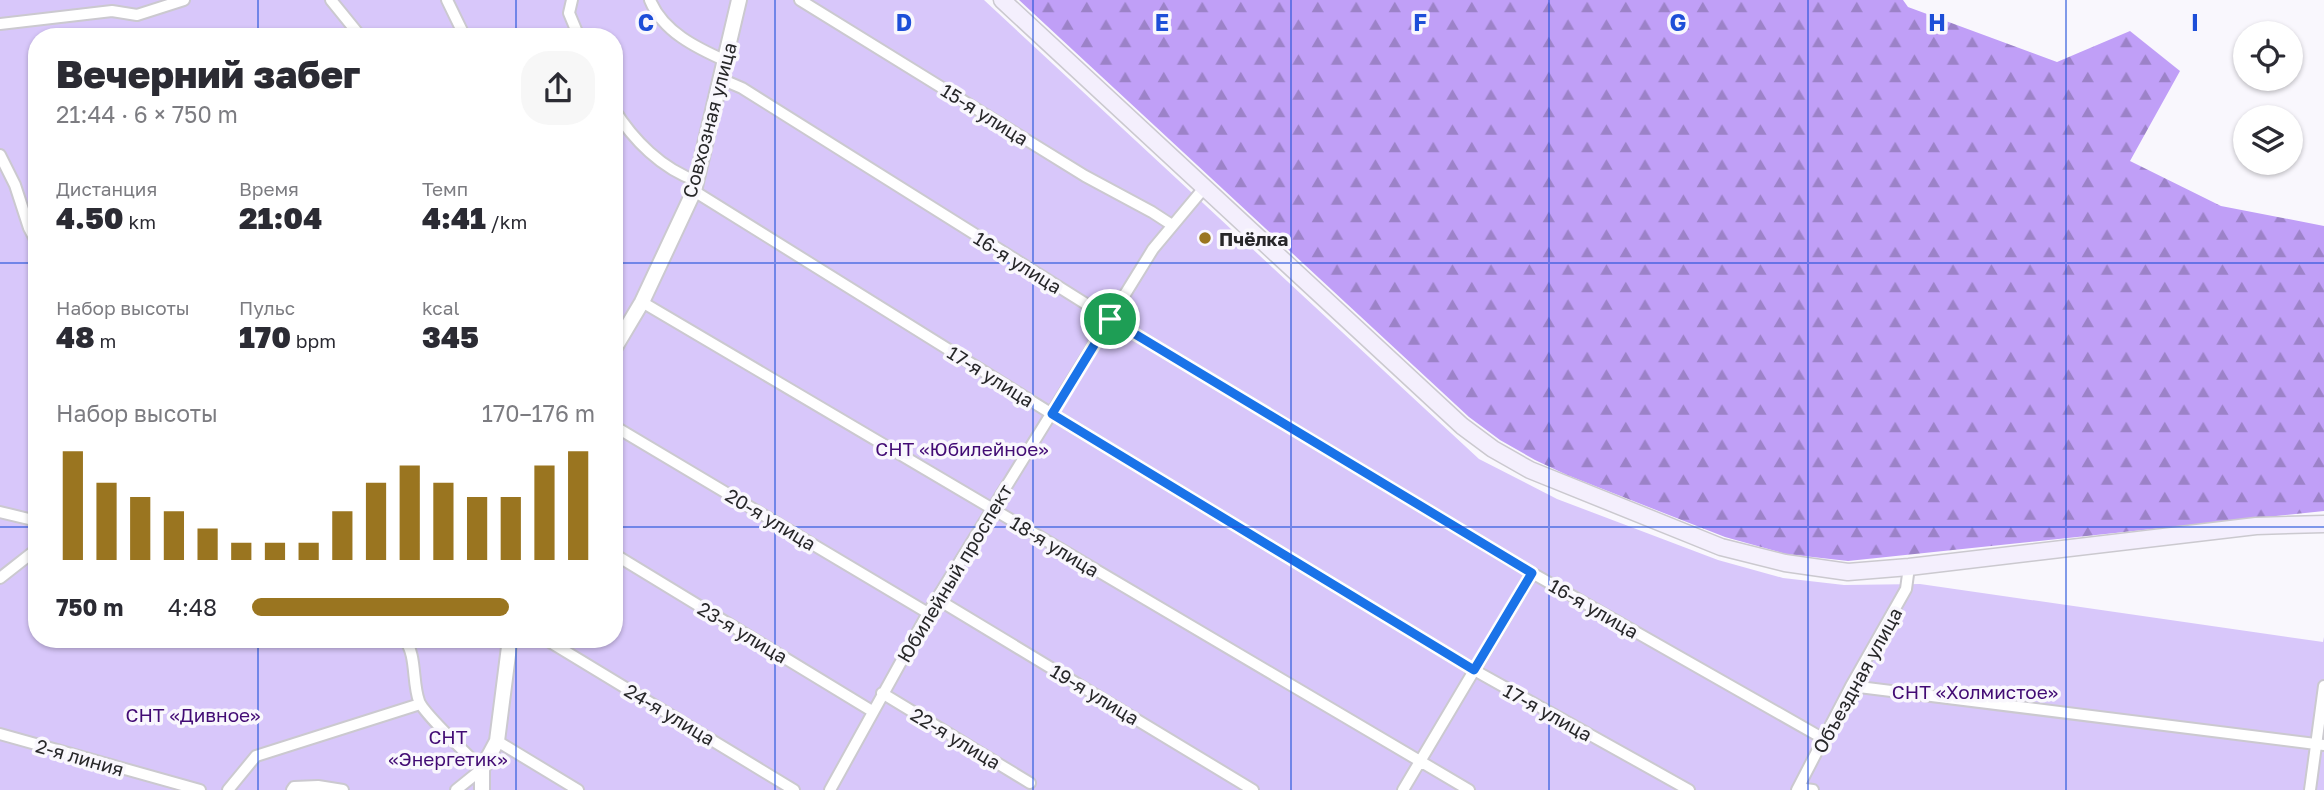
<!DOCTYPE html>
<html lang="ru">
<head>
<meta charset="utf-8">
<style>
	body { margin:0; font-family:"Golos Text",sans-serif; background:#f7f7f7; color:#2b2b33; height:100vh; display:flex; flex-direction:column; font-size:26px; white-space:nowrap }
	* { box-sizing:border-box; margin:0 }
	p { font-size:23px; color:#7c7c81 }
	.icon { flex:none; width:38px; height:38px; fill:none; stroke:currentColor; stroke-width:2; stroke-linecap:round; stroke-linejoin:round }
	.map { position:relative; flex:1; overflow:hidden }
	.drawer { position:absolute; left:28px; top:28px; width:595px; height:620px; display:flex; flex-direction:column; background:#fff; border-radius:28px; box-shadow:0 2px 5px #0004 }
	.drawer>* { flex:none }
	.tools { position:absolute; left:2233px; top:21px; display:grid; gap:14px }
	.tools a { display:grid; place-items:center; width:70px; height:70px; border-radius:50%; background:#fff; box-shadow:0 2px 5px #0004; font-size:35px }
	.pin { position:absolute; display:grid; place-items:center; width:60px; height:60px; color:#fff; margin:-30px; border:4px solid #fff; border-radius:50%; box-shadow:0 2px 7px #0007 }
	.round { display:grid; place-items:center; flex:none; width:74px; height:74px; border-radius:28px; background:#f7f7f7 }
	.head { display:flex; align-items:center; justify-content:space-between; height:119px; padding:0 28px }
	h1 { font-size:38px; font-weight:800; line-height:52px }
	.metrics { display:grid; grid-template-columns:repeat(3,1fr); gap:10px; height:119px; padding:7px 28px }
	.metrics div { display:grid; align-content:center }
	.metrics b { font-size:30px; font-weight:800 }
	.metrics small { font-size:19px; font-weight:400 }
	.metrics p { font-size:19px }
	.chart { height:196px; padding:14px 28px }
	.chart p { display:flex; justify-content:space-between }
	.chart svg { width:100%; height:126px; margin-top:7px; stroke:#9a7520; stroke-width:6 }
	ul { padding:0 28px; list-style:none; font-size:23px }
	li { display:grid; grid-template-columns:112px 84px 1fr; align-items:center; height:52px }
	li i { height:18px; border-radius:9px; background:#9a7520 }
	.map>svg:first-child { display:block }
	.green { fill:#d8c7fa; fill-rule:evenodd }
	.forest { fill:url(#forest-firs) }
	.lines { fill:none; stroke-linecap:round; stroke-linejoin:round }
	.minor-casing { stroke:#cbc9cf; stroke-width:14 }
	.tertiary-casing { stroke:#cbc9cf; stroke-width:18 }
	.secondary-casing { stroke:#cbc9cf; stroke-width:19 }
	.minor { stroke:#fff; stroke-width:10 }
	.tertiary { stroke:#fff; stroke-width:14 }
	.secondary { stroke:#f4effd; stroke-width:16 }
	.route-casing { stroke:#fff; stroke-width:14 }
	.route { stroke:#1a73e8; stroke-width:9 }
	.grid { fill:none; stroke:#1d4ed8; stroke-width:2; stroke-opacity:0.55 }
	.poi-dot { fill:#9a7520; stroke:#f9f7fd; stroke-width:2.5 }
	.labels { text-anchor:middle; dominant-baseline:central; stroke-width:7; stroke-linejoin:round; paint-order:stroke }
	.street-label { font-size:19px; fill:#272729; stroke:#f9f7fd }
	.poi-label { font-size:19px; font-weight:bold; fill:#272729; stroke:#f9f7fd; text-anchor:start }
	.park-label { font-size:19px; fill:#420b74; stroke:#f9f7fd }
	.grid-label { font-size:23px; text-anchor:middle; font-weight:bold; fill:#1d4ed8; stroke:#f9f7fd; stroke-width:7; stroke-linejoin:round; paint-order:stroke }
</style>
</head>
<body>
<div class="map">
<svg width="2324" height="790" viewBox="0 0 2324 790">
	<defs>
		<pattern id="forest-firs" width="22" height="20" patternUnits="userSpaceOnUse" patternTransform="scale(1.75)"><rect width="22" height="20" fill="#c09ff7"/><path d="M5 1l3.5 6h-7zM16 11l3.5 6h-7z" fill="#9c82c8"/></pattern>
	</defs>
	<rect width="100%" height="100%" fill="#f9f7fd"/>
	<path class="green" d="M0,0H984L1479,459L1557,499L1718,560L1783,578L1844,585L1920,584L2323,642L2324,637V790H0ZM37,37H614V639H37Z"/>
	<path class="forest" d="M1019,0H1903L1908,7L2057,62L2130,31L2180,71L2130,161L2221,206L2324,226V511L1848,561L1786,554L1725,537L1567,475L1535,460L1500,440L1469,417Z"/>
	<g class="lines">
		<g class="minor-casing">
			<path id="minor" d="M331,0L361,37
				M447,0L465,37
				M572,0L569,13L579,37
				M650,0C663,32 697,48 726,61
				M800,0L1085,176L1152,212L1172,225
				M0,24L112,11L137,15L184,0
				M721,79L742,88L1110,319L1532,573L1824,739
				M614,109C633,140 662,169 697,181
				M0,155L15,185L29,228L37,243
				M694,191L1052,414L1474,670L1689,790
				M642,302L1469,790
				M614,426L928,613
				M0,512L37,521
				M614,554L872,711
				M0,578L37,549
				M937,599L1253,790
				M404,639C417,654 412,682 419,701C423,713 470,757 482,769L456,790
				M545,639L794,790
				M1851,686L2324,745
				M882,693L1030,783
				M0,734L200,790
				M497,741L578,790
				M1798,788L1813,790
				M228,790L256,756L420,704
				M292,790L294,787L318,786L343,790
				M830,790L928,613L1153,249L1204,188
				M1403,790L1532,573
				M1797,790L1851,686L1906,589L1909,567
				M2310,790L2324,686"/>
		</g>
		<g class="tertiary-casing">
			<path id="tertiary" d="M614,349L642,302L694,191L739,0
				M482,790V769L497,741L510,639"/>
		</g>
		<g class="secondary-casing">
			<path id="secondary" d="M1002,0L1462,426L1493,449L1530,470L1721,547L1785,563L1848,572L1909,567L2256,526L2324,524"/>
		</g>
		<use href="#minor" class="minor"/>
		<use href="#tertiary" class="tertiary"/>
		<use href="#secondary" class="secondary"/>
	</g>
	<g class="lines">
		<g class="route-casing">
			<path id="route" d="M1110,319L1532,573L1474,670L1052,414Z"/>
		</g>
		<use href="#route" class="route"/>
	</g>
	<path class="grid" d="M258,0V37M516,0V37M775,0V790M1033,0V790M1291,0V790M1549,0V790M1808,0V790M2066,0V790M0,263H37M614,263H2324M0,527H37M614,527H2324M258,639V790M516,639V790"/>
	<circle class="poi-dot" cx="1205" cy="238" r="7"/>
	<g class="labels">
		<g class="street-label">
			<text transform="translate(985 114) rotate(32)">15-я улица</text>
			<text transform="translate(709 120) rotate(-75)">Совхозная улица</text>
			<text transform="translate(1018 262) rotate(32)">16-я улица</text>
			<text transform="translate(991 376) rotate(32)">17-я улица</text>
			<text transform="translate(771 519) rotate(31)">20-я улица</text>
			<text transform="translate(1055 546) rotate(31)">18-я улица</text>
			<text transform="translate(954 573) rotate(-59)">Юбилейный проспект</text>
			<text transform="translate(1594 608) rotate(30)">16-я улица</text>
			<text transform="translate(743 632) rotate(31)">23-я улица</text>
			<text transform="translate(1857 680) rotate(-61)">Объездная улица</text>
			<text transform="translate(1095 694) rotate(31)">19-я улица</text>
			<text transform="translate(1548 712) rotate(29)">17-я улица</text>
			<text transform="translate(670 714) rotate(31)">24-я улица</text>
			<text transform="translate(956 738) rotate(31)">22-я улица</text>
			<text transform="translate(80 757) rotate(16)">2-я линия</text>
		</g>
		<g class="poi-label">
			<text x="1219" y="238">Пчёлка</text>
		</g>
		<g class="park-label">
			<text x="962" y="448">СНТ «Юбилейное»</text>
			<text x="1975" y="691">СНТ «Холмистое»</text>
			<text x="193" y="714">СНТ «Дивное»</text>
			<text x="448" y="736">СНТ<tspan x="448" dy="22">«Энергетик»</tspan></text>
		</g>
	</g>
	<g class="grid-label">
		<text x="646" y="31">C</text>
		<text x="904" y="31">D</text>
		<text x="1162" y="31">E</text>
		<text x="1420" y="31">F</text>
		<text x="1678" y="31">G</text>
		<text x="1937" y="31">H</text>
		<text x="2195" y="31">I</text>
	</g>
</svg>
<div class="tools">
<a><svg class="icon" aria-label="locate" viewBox="0 0 24 24"><circle cx="12" cy="12" r="6"/><path d="M12 2v4M12 18v4M2 12h4M18 12h4"/></svg></a>
<a><svg class="icon" aria-label="layers" viewBox="0 0 24 24"><path d="M12 4l9 5-9 5-9-5zM3 14l9 5 9-5"/></svg></a>
</div>
<div class="pin" style="left:1110px;top:319px;background:#1e9e55"><svg class="icon" aria-label="arrive" viewBox="0 0 24 24"><path d="M6 21V4h12l-3 4 3 4H6"/></svg></div>
<section class="drawer">
<div class="head"><div><h1>Вечерний забег</h1><p>21:44 · 6 × 750 m</p></div><a class="round"><svg class="icon" aria-label="share" viewBox="0 0 24 24"><path d="M12 15V3M7 8l5-5 5 5M5 13v7h14v-7"/></svg></a></div>
<div class="metrics">
<div><p>Дистанция</p><b>4.50<small> km</small></b></div>
<div><p>Время</p><b>21:04</b></div>
<div><p>Темп</p><b>4:41<small> /km</small></b></div>
</div>
<div class="metrics">
<div><p>Набор высоты</p><b>48<small> m</small></b></div>
<div><p>Пульс</p><b>170<small> bpm</small></b></div>
<div><p>kcal</p><b>345</b></div>
</div>
<div class="chart"><p><span>Набор высоты</span>170–176 m</p>
<svg viewBox="0 0 160 44" preserveAspectRatio="none"><path d="M5 44V6M15 44V17M25 44V22M35 44V27M45 44V33M55 44V38M65 44V38M75 44V38M85 44V27M95 44V17M105 44V11M115 44V17M125 44V22M135 44V22M145 44V11M155 44V6"/></svg>
</div>
<ul>
<li><b>750 m</b>4:48<i style="width:75%"></i></li>
</ul>
</section>
</div>
</body>
</html>
